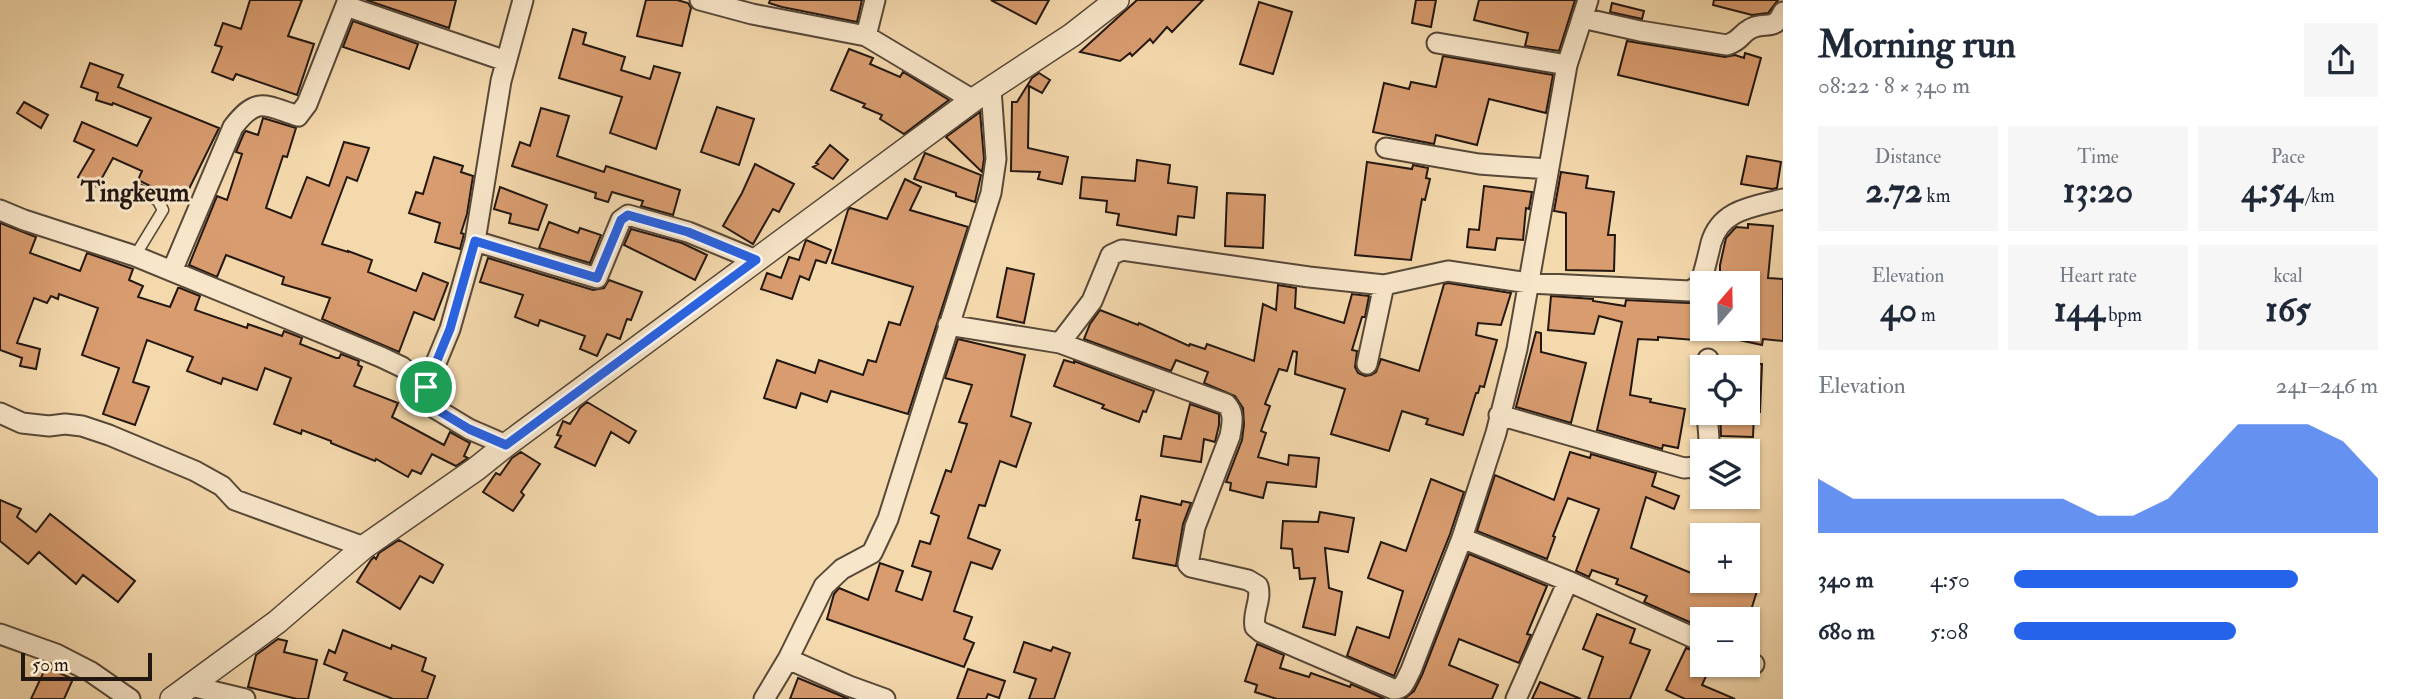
<!DOCTYPE html>
<html lang="en">
<head>
<meta charset="utf-8">
<style>
	body { margin:0; font-family:"IM FELL Double Pica",serif; background:#f6f6f7; color:#1f2937; height:100vh; display:flex; flex-direction:column; font-size:26px; white-space:nowrap }
	* { box-sizing:border-box; margin:0 }
	p { font-size:23px; color:#747a83 }
	.icon { flex:none; width:38px; height:38px; fill:none; stroke:currentColor; stroke-width:2; stroke-linecap:round; stroke-linejoin:round }
	.map { position:relative; flex:1; overflow:hidden }
	.panel { display:flex; flex-direction:column; background:#fff; width:630px }
	.panel>* { flex:none }
	.needle { width:46px; rotate:20deg }
	.buttons { position:absolute; left:1690px; top:271px; display:grid; gap:14px }
	.buttons a { display:grid; place-items:center; width:70px; height:70px; border-radius:0px; background:#fff; box-shadow:0 2px 5px #0004; font-size:35px }
	.scale { position:absolute; left:21px; bottom:18px; width:131px; box-sizing:border-box; padding-left:7px; border:4px solid #231711; border-top:0; font-size:19px; line-height:24px; white-space:nowrap; color:#231711; -webkit-text-stroke:5px #f8e6ca; paint-order:stroke }
	.pin { position:absolute; display:grid; place-items:center; width:60px; height:60px; color:#fff; margin:-30px; border:4px solid #fff; border-radius:50%; box-shadow:0 2px 7px #0007 }
	.round { display:grid; place-items:center; flex:none; width:74px; height:74px; border-radius:0px; background:#f6f6f7 }
	.overview { display:flex; align-items:center; justify-content:space-between; height:119px; padding:0 35px }
	h1 { font-size:38px; font-weight:700; line-height:52px }
	.stats { display:grid; grid-template-columns:repeat(3,1fr); gap:10px; height:119px; padding:7px 35px }
	.stats div { display:grid; align-content:center; border-radius:0px; background:#f6f6f7; text-align:center }
	.stats b { font-size:35px; font-weight:700 }
	.stats small { font-size:19px; font-weight:400 }
	.stats p { font-size:19px }
	.chart { height:196px; padding:14px 35px }
	.chart p { display:flex; justify-content:space-between }
	.chart svg { width:100%; height:126px; margin-top:7px; fill:#2563eb; opacity:.7 }
	ul { padding:0 35px; list-style:none; font-size:23px }
	li { display:grid; grid-template-columns:112px 84px 1fr; align-items:center; height:52px }
	li i { height:18px; border-radius:9px; background:#2563eb }
	main { display:flex; flex:1; min-height:0 }
	.map>svg:first-child { display:block }
	.building { fill:#d89c6f; stroke:#231711; stroke-width:2 }
	.lines { fill:none; stroke-linecap:round; stroke-linejoin:round }
	.service-casing { stroke:#574838; stroke-width:13 }
	.minor-casing { stroke:#574838; stroke-width:23 }
	.tertiary-casing { stroke:#574838; stroke-width:26 }
	.service { stroke:#f8e6ca; stroke-width:10 }
	.minor { stroke:#f8e6ca; stroke-width:19 }
	.tertiary { stroke:#f8e6ca; stroke-width:23 }
	.route-casing { stroke:#fff; stroke-width:14 }
	.route { stroke:#2563eb; stroke-width:9 }
	.labels { text-anchor:middle; dominant-baseline:central; stroke-width:6; stroke-linejoin:round; paint-order:stroke }
	.quarter-label { font-size:26px; font-weight:bold; fill:#231711; stroke:#f8e6ca }
</style>
</head>
<body>
<main>
<div class="map">
<svg width="1783" height="699" viewBox="0 0 1783 699">
	<rect width="100%" height="100%" fill="#f4d9ad"/>
	<filter id="stains"><feTurbulence type="fractalNoise" baseFrequency=".00286" numOctaves="4"/><feColorMatrix values="0 0 0 0 .2 0 0 0 0 .09 0 0 0 0 .02 0 0 0 .5 -.17"/></filter>
	<radialGradient id="worn" r=".72"><stop offset=".6" stop-color="#630" stop-opacity="0"/><stop offset="1" stop-color="#630" stop-opacity=".3"/></radialGradient>
	<path class="building" d="M250,0H302L288,36L314,44L297,95L236,74L233,80L212,72L222,47L215,45L223,23L241,29Z
		M366,0H456L449,28Z
		M646,0H677L688,3L691,8L682,46L637,36Z
		M770,0H862L857,22L782,7L769,3Z
		M991,0H1049L1036,24Z
		M1137,0H1203L1172,32L1167,27L1153,43L1150,39L1132,56L1130,53L1120,61L1080,52Z
		M1416,0H1436L1431,27L1412,23Z
		M1479,0H1575L1559,51L1525,46L1528,33L1474,20Z
		M1714,0H1778L1768,13L1752,15L1713,5Z
		M1259,2L1292,12L1273,74L1240,64Z
		M1612,3L1644,11L1642,19L1610,12Z
		M353,21L418,44L409,69L343,47Z
		M573,29L586,33L583,44L625,57L621,70L650,79L654,66L680,73L656,149L610,133L622,97L559,78Z
		M1627,41L1725,57L1735,55L1744,58L1745,53L1761,58L1748,105L1618,75Z
		M849,49L873,58L870,64L900,77L903,72L949,100L904,134L880,119L882,115L863,107L865,104L831,90Z
		M1443,56L1553,75L1546,113L1489,99L1477,145L1436,135L1434,144L1373,132L1384,83L1409,89L1411,82L1436,87Z
		M90,63L123,75L118,87L219,128L187,193L174,187L170,196L138,180L142,171L113,158L97,187L78,177L94,150L74,141L82,122L137,146L151,118L113,103L112,105L96,100L98,93L81,87Z
		M1039,73L1050,80L1042,93L1029,86L1028,148L1068,157L1062,184L1038,179L1040,172L1011,171L1012,102H1017L1032,78Z
		M24,102L48,115L41,128L17,113Z
		M717,107L754,119L739,165L701,152Z
		M541,108L569,116L557,156L604,172L606,166L680,190L673,215L641,206L643,201L612,192L608,202L595,198L596,193L512,166L520,142L530,146Z
		M980,112L984,159L982,172L946,137Z
		M263,118L296,128L287,157L283,156L266,208L291,218L307,177L329,186L344,142L369,148L357,181L347,177L322,244L348,252V251L372,260L368,272L416,291L423,273L448,283L434,320L414,312L399,352L322,319L330,298L282,284L284,277L226,255L217,277L189,265L217,196L227,200L242,154L236,152L244,133L246,131L258,135Z
		M830,145L848,160L833,179L813,167L818,164L816,163Z
		M925,153L981,175L975,202L956,196V193L914,179Z
		M1747,156L1781,162L1777,188L1772,189L1741,184Z
		M434,157L463,166L461,172L473,176L467,214L461,233L464,234L460,249L435,242L440,223L409,213L416,192L423,194Z
		M1137,160L1170,165L1168,183L1197,187L1194,218L1178,216L1176,235L1117,225L1119,214L1106,212L1107,201L1080,198L1082,177L1135,181Z
		M1367,162L1412,169L1413,165L1428,168L1426,178L1430,179L1425,200L1422,199L1411,260L1355,255Z
		M755,164L794,184L779,212L773,209L753,244L723,226L742,193Z
		M1561,172L1588,176L1586,188L1614,192L1608,235H1615L1614,271L1566,270V213L1554,211Z
		M905,179L921,187L910,210L968,227L908,414L831,391L827,402L801,393L796,408L764,398L777,360L815,373L819,360L863,375L868,360L876,362L889,322L900,325L913,287L832,263L848,210L850,208L887,219Z
		M1484,186L1532,192L1529,209L1526,208L1523,240L1497,238L1495,250L1467,247L1469,229L1479,230Z
		M500,187L547,205L538,230L509,223L511,214L494,209Z
		M1227,193L1265,195L1263,248L1225,246Z
		M549,222L578,233L580,228L601,235L590,263L539,248Z
		M0,223L36,237L30,253L80,271L87,253L133,269L129,280L143,286L138,297L170,307L178,288H180L200,296L195,310L247,328L248,324L282,336L284,331L302,338L300,344L336,358H339L341,354L359,361L358,365L362,367L354,386L398,403L392,417L444,445L450,432L470,443L464,456L468,458L456,466L432,454L421,474L412,470L408,477L376,459L375,461L331,443V441L302,430L301,434L274,424L291,378L265,368L257,390L223,378L221,384L187,371L193,357L147,340L133,382L149,387L135,425L103,414L119,368L82,355L98,308L59,294L58,299L51,296L47,303L34,298L17,343L40,349L36,369L20,366L22,358L0,350Z
		M1748,224L1773,226L1768,278L1783,279V341L1763,339L1762,345L1716,335L1717,329H1748V284H1720V265L1726,238L1736,227L1748,228Z
		M631,229L682,243L707,255L695,280L624,245Z
		M806,240L831,250L826,263L816,260L809,280L800,276L792,299L761,289L767,273L781,278L789,257L799,260Z
		M488,258L593,290L604,288L609,280L642,292L631,320L627,319L620,339L607,334L597,356L580,349L585,336L540,320L538,326L515,317L523,295L480,282Z
		M1007,268L1034,274L1024,323L997,317Z
		M1448,283L1511,293L1501,325L1478,323L1476,335L1497,340L1484,387L1480,386L1478,393H1476L1463,435L1426,424L1428,419L1402,411L1389,451L1331,434L1345,389L1295,374L1297,352L1293,351L1287,371L1279,369L1265,404L1270,406L1261,431L1266,433L1258,457L1288,465L1289,455L1319,458L1316,487L1267,482L1263,498L1230,490L1231,483L1226,482L1242,440L1244,424L1243,408L1235,396L1204,383L1208,372L1176,360L1171,371L1084,339L1090,324L1100,310L1138,325L1139,323L1189,346L1190,344L1205,349L1207,344L1254,361L1263,304L1276,310L1278,285L1296,288L1295,308L1344,323L1352,294L1369,296L1365,317H1362L1352,350L1357,351L1355,367L1358,373L1365,376L1371,375L1376,372L1381,359L1419,371L1444,284Z
		M1551,296L1593,299V301L1625,306L1626,300L1689,303L1698,300L1694,340L1658,337V340L1638,339L1630,395L1651,399L1650,402L1685,409L1678,448L1663,445L1662,449L1597,430L1622,322L1599,316L1594,334L1548,330Z
		M1536,332L1541,333V352L1586,363L1571,423L1516,407Z
		M958,339L1025,355L1011,416L1031,423L1016,467L1000,461L985,506L979,505L968,538L1000,550L992,569L971,562L954,611L972,617L964,639L974,643L964,667L827,619L834,594L839,588L868,600L880,563L903,571L896,591L922,600L931,572L912,566L920,541L930,544L939,516L931,513L946,470L951,472L967,424L959,422L972,385L945,378Z
		M1064,360L1074,363V361L1154,391L1146,412L1143,411L1139,422L1102,408L1104,405L1054,386Z
		M1748,364H1762L1760,412H1748Z
		M587,402L636,431L629,443L611,432L595,466L555,447L561,436L557,435L563,421L570,424L580,408Z
		M1190,404L1219,414V425L1215,442L1204,439L1201,462L1161,456L1164,436L1181,439Z
		M1720,413H1754L1753,437L1721,436Z
		M521,452L540,464L521,492L524,495L513,511L483,492L496,473L500,475L512,458Z
		M1570,452L1590,458L1591,454L1656,473L1652,486L1679,496L1674,509L1646,497L1631,548L1703,578V581H1726L1757,591L1748,620H1703V628L1644,602L1647,596L1616,584L1618,579L1592,570L1589,577L1576,571L1599,509L1568,498L1553,536L1555,537L1547,559L1477,531L1495,475L1554,500Z
		M1431,479L1464,492L1450,534L1394,676L1347,656L1357,627L1389,638L1403,591L1368,578L1381,542L1406,551Z
		M1141,496L1181,505L1182,501L1191,503L1183,524L1176,566L1133,558L1140,520H1136Z
		M0,500L21,509L17,517L36,532L50,514L135,581L118,602L83,575L76,584L39,552L28,564L0,541Z
		M1320,512L1354,518L1348,552L1325,548L1329,588L1342,592L1335,635L1303,627L1315,578L1300,579L1299,568H1294L1292,549L1281,548L1283,521L1318,522Z
		M399,540L443,565L433,583L420,576L400,609L357,582L371,560L374,557L376,559L379,553Z
		M1469,554L1547,586L1527,634L1531,635L1519,663L1459,639L1449,665L1498,685L1492,699H1404L1414,691L1422,675Z
		M1597,614L1635,629L1630,643L1650,650L1630,699H1588L1603,657L1583,649Z
		M343,630L391,649L392,645L426,658L422,671L435,676L427,699H393L344,680L347,673L324,664L329,650L335,653Z
		M278,639L287,641L284,652L317,660L308,699H297L248,687L256,655Z
		M1024,642L1051,651L1053,647L1070,653L1054,699H1029L1036,679L1014,672Z
		M1257,644L1284,655L1280,668L1309,677L1311,673L1350,687L1351,684L1385,699H1277L1255,692L1257,685L1245,681Z
		M1686,648L1703,654V665H1711L1702,685L1735,699H1685L1666,690Z
		M46,667L73,679L64,699H31Z
		M968,669L1005,681L999,698L988,694L986,699H957Z
		M798,678L844,697L849,699H790Z
		M1540,682L1581,699H1532Z"/>
	<g class="lines">
		<g class="service-casing">
			<path id="service" d="M135,256L163,210L158,201L140,190"/>
		</g>
		<g class="minor-casing">
			<path id="minor" d="M700,0L752,14L866,36L973,100
				M346,6L506,61
				M1582,18L1640,31L1727,45C1742,40 1739,35 1750,29C1765,20 1774,33 1783,12
				M866,36L875,0
				M1437,43L1567,65
				M1386,148L1479,164L1548,169
				M0,210L24,220L135,256L381,357L402,367L426,387L436,409L469,429L506,445
				M475,241L597,278L621,220L628,215L688,232L756,260
				M172,271L233,127C257,96 264,105 298,116L307,104L348,0
				M948,325L1060,343L1226,404C1235,413 1232,424 1230,436L1195,527L1188,564L1191,567L1248,580L1258,586C1262,600 1252,613 1255,627L1261,632L1393,689C1404,690 1406,679 1411,670L1462,538L1496,433L1517,349L1567,65L1588,0
				M1060,343L1092,301L1111,255L1122,250L1309,277L1384,285L1448,271L1529,283L1690,291L1698,286L1701,281C1705,269 1708,256 1711,243C1721,209 1753,207 1783,199
				M1708,359V368
				M1367,364L1384,285
				M426,387L450,329L475,241L501,81L523,0
				M0,413L22,423L49,426L65,424L82,426L109,435L195,471L222,486L235,500L364,547
				M1499,415L1684,468L1695,467L1703,458
				M1706,452L1709,439L1707,413
				M1462,538L1568,581L1703,642
				M0,634L56,654L91,672L130,699
				M788,659L849,686L885,699
				M1748,661L1754,664
				M191,686L245,699
				M764,699L788,659L824,586L842,569L872,553L888,519L991,193L996,159L991,89
				M1516,699L1568,581"/>
		</g>
		<g class="tertiary-casing">
			<path id="tertiary" d="M172,699L277,622L364,547L476,469L506,445L973,100L1072,35L1117,0"/>
		</g>
		<use href="#service" class="service"/>
		<use href="#minor" class="minor"/>
		<use href="#tertiary" class="tertiary"/>
	</g>
	<g class="lines">
		<g class="route-casing">
			<path id="route" d="M628,215L688,232L756,260L506,445L469,429L436,409L426,387L450,329L475,241L597,278L621,220Z"/>
		</g>
		<use href="#route" class="route"/>
	</g>
	<g class="labels">
		<g class="quarter-label">
			<text x="135" y="193">Tingkeum</text>
		</g>
	</g>
	<rect width="100%" height="100%" filter="url(#stains)"/>
	<rect width="100%" height="100%" fill="url(#worn)"/>
</svg>
<div class="buttons">
<a><svg class="needle" viewBox="-14 -14 28 28"><path d="M0-13l5 13h-10z" fill="#e53935"/><path d="M0 13l5-13h-10z" fill="#747a83"/></svg></a>
<a><svg class="icon" aria-label="locate" viewBox="0 0 24 24"><circle cx="12" cy="12" r="6"/><path d="M12 2v4M12 18v4M2 12h4M18 12h4"/></svg></a>
<a><svg class="icon" aria-label="layers" viewBox="0 0 24 24"><path d="M12 4l9 5-9 5-9-5zM3 14l9 5 9-5"/></svg></a>
<a>+</a>
<a>−</a>
</div>
<div class="scale">50 m</div>
<div class="pin" style="left:426px;top:387px;background:#1e9e55"><svg class="icon" aria-label="arrive" viewBox="0 0 24 24"><path d="M6 21V4h12l-3 4 3 4H6"/></svg></div>
</div>
<section class="panel">
<div class="overview"><div><h1>Morning run</h1><p>08:22 · 8 × 340 m</p></div><a class="round"><svg class="icon" aria-label="share" viewBox="0 0 24 24"><path d="M12 15V3M7 8l5-5 5 5M5 13v7h14v-7"/></svg></a></div>
<div class="stats">
<div><p>Distance</p><b>2.72<small> km</small></b></div>
<div><p>Time</p><b>13:20</b></div>
<div><p>Pace</p><b>4:54<small> /km</small></b></div>
</div>
<div class="stats">
<div><p>Elevation</p><b>40<small> m</small></b></div>
<div><p>Heart rate</p><b>144<small> bpm</small></b></div>
<div><p>kcal</p><b>165</b></div>
</div>
<div class="chart"><p><span>Elevation</span>241–246 m</p>
<svg viewBox="0 0 160 44" preserveAspectRatio="none"><path d="M0 44V25L10 32L20 32L30 32L40 32L50 32L60 32L70 32L80 38L90 38L100 32L110 19L120 6L130 6L140 6L150 12L160 25V44z"/></svg>
</div>
<ul>
<li><b>340 m</b>4:50<i style="width:78%"></i></li>
<li><b>680 m</b>5:08<i style="width:61%"></i></li>
</ul>
</section>
</main>
</body>
</html>
